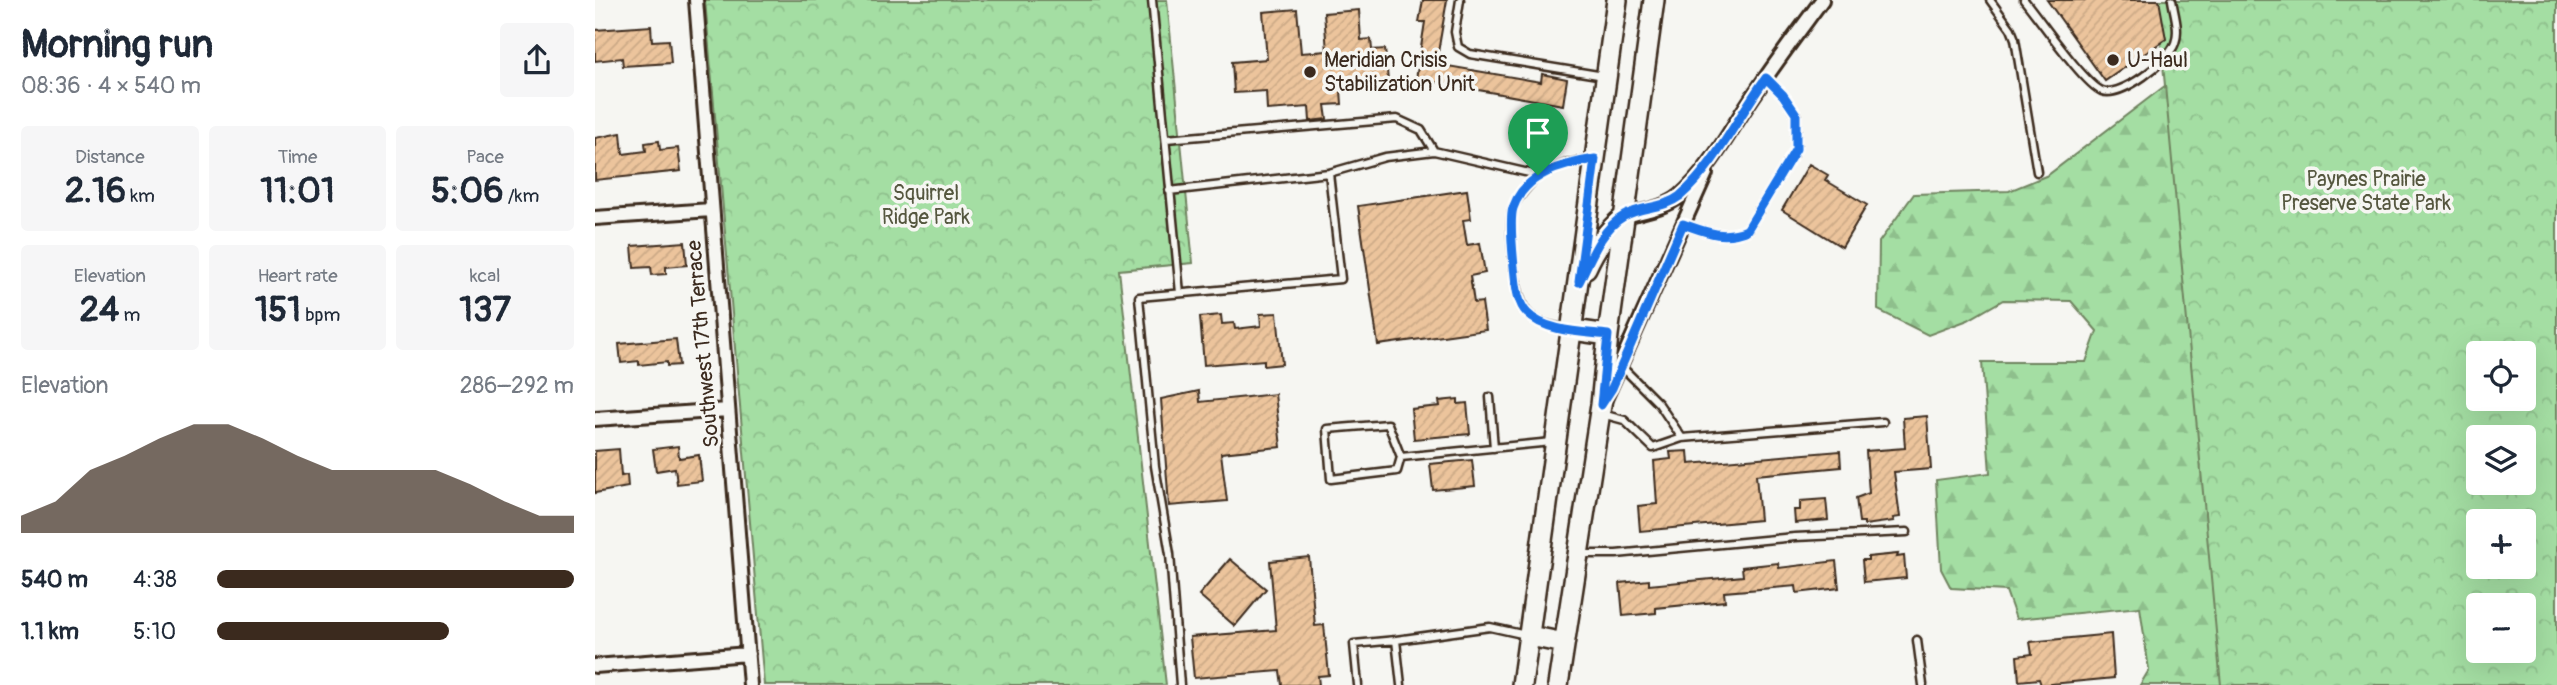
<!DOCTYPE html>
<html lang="en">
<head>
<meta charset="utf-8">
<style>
	body { margin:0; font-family:Pangolin,sans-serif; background:#f6f6f7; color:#1f2937; height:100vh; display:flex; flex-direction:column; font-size:26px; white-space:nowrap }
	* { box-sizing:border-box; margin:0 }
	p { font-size:23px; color:#747a83 }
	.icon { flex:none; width:38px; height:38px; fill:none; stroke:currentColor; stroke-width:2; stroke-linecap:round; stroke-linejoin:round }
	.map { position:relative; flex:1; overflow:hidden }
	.side { display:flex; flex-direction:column; background:#fff; width:595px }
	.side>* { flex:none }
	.controls { position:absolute; left:1871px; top:341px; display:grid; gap:14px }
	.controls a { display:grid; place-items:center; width:70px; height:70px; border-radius:7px; background:#fff; box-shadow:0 7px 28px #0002; font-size:35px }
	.pin { position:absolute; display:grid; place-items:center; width:60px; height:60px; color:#fff; margin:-72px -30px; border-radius:50% 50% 50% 0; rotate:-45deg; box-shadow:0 0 7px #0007 }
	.pin .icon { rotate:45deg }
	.round { display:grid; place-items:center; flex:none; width:74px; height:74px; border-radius:7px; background:#f6f6f7 }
	.headline { display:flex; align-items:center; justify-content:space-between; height:119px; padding:0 21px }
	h1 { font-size:38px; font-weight:700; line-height:52px }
	.metrics { display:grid; grid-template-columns:repeat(3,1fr); gap:10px; height:119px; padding:7px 21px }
	.metrics div { display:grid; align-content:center; border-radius:7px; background:#f6f6f7; text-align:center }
	.metrics b { font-size:35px; font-weight:700 }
	.metrics small { font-size:19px; font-weight:400 }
	.metrics p { font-size:19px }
	.chart { height:196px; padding:14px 21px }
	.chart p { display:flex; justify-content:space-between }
	.chart svg { width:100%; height:126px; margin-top:7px; fill:#3b2a1e; opacity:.7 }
	ul { padding:0 21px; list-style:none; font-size:23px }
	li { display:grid; grid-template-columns:112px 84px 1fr; align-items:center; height:52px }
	li i { height:18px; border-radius:9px; background:#3b2a1e }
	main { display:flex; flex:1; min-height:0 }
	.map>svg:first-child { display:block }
	.forest { fill:url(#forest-firs); stroke:#708460; stroke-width:2 }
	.park { fill:url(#park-crowns); stroke:#708460; stroke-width:2; fill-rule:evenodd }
	.building { fill:url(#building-hatch); stroke:#3b2a1e; stroke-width:2 }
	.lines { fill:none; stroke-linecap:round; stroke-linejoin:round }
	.service-casing { stroke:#3b2a1e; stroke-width:11 }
	.minor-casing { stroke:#3b2a1e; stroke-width:18 }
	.primary-casing { stroke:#3b2a1e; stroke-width:24 }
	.service { stroke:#f6f6f2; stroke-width:6 }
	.minor { stroke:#f6f6f2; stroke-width:12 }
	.primary { stroke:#f6f6f2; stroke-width:19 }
	.route-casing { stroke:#fff; stroke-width:14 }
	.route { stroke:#1a73e8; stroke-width:9 }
	.poi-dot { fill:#3b2a1e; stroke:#f6f6f2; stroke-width:2.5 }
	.labels { text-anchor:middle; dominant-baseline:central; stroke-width:7; stroke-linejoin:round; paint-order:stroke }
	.poi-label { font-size:21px; fill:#3b2a1e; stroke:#f6f6f2; text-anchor:start }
	.park-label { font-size:21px; fill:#55573f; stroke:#f6f6f2 }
	.street-label { font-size:21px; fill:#3b2a1e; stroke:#f6f6f2 }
</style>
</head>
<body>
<main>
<section class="side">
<div class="headline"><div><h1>Morning run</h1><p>08:36 · 4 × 540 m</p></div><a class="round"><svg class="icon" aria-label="share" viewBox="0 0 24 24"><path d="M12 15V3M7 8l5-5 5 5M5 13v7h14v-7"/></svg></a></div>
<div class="metrics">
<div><p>Distance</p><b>2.16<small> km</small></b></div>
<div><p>Time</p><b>11:01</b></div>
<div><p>Pace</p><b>5:06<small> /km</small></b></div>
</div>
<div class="metrics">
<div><p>Elevation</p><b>24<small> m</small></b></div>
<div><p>Heart rate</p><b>151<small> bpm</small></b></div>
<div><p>kcal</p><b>137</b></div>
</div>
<div class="chart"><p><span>Elevation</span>286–292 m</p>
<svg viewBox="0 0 160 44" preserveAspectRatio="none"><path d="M0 44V38L10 33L20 22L30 17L40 11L50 6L60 6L70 11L80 17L90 22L100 22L110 22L120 22L130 27L140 33L150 38L160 38V44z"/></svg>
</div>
<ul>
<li><b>540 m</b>4:38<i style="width:100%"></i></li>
<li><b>1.1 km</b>5:10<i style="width:65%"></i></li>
</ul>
</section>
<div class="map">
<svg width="1962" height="685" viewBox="0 0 1962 685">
	<defs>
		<pattern id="forest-firs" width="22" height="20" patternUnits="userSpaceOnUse" patternTransform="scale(1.75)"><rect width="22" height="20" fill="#a4dea3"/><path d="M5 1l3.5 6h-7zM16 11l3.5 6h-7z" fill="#8ebf8c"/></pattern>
		<pattern id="park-crowns" width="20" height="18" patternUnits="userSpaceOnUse" patternTransform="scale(1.75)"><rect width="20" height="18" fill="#a4dea3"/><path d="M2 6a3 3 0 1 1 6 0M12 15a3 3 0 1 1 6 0" fill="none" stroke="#8ebf8c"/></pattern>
		<pattern id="building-hatch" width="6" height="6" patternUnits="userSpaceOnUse" patternTransform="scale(1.75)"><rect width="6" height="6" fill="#ecc49c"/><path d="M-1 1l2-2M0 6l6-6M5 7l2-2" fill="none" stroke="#cba986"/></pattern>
	</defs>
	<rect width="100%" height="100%" fill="#f6f6f2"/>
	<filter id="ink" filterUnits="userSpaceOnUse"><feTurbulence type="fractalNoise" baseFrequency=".0143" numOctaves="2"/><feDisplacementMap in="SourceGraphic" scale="14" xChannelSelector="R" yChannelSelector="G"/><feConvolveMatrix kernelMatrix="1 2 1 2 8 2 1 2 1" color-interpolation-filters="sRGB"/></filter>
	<g filter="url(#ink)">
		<path class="forest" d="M1588,72L1664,685H1545L1554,670L1545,607L1421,619L1411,591L1356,588L1346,569L1341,480L1395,473L1387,362H1491L1502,331L1476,301L1408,300L1373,320L1333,335L1283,310L1284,242L1319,194L1414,191L1453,175Z"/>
		<path class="park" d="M110,0H572L598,263L524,270L571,685H169Z
			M1562,0H1962V685H1626ZM1883,354H1928V399H1883ZM1883,438H1928V483H1883ZM1883,522H1928V567H1883ZM1883,606H1928V651H1883Z"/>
		<path class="building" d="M828,0H852L841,64L946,82L947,74L972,79L968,105L821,79L830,22H824Z
			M1452,0H1564L1571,39L1510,81Z
			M702,9L706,53L732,51L729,13L764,10L766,40L776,39L777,50L790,49L793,81L772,83L773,88L746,90L747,104L730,105L732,119L715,121L714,107L672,110L671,91L639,93L637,62L672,59L668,12Z
			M56,26L57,41L74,40L76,63L28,66L27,58L0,61V30Z
			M26,133L28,154L51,151L50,143L64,141L65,150L83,148L86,171L0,180V138Z
			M1214,164L1233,175L1230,180L1272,205L1247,247L1187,210Z
			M872,190L876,219L868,220L872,245L885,243L890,273L875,276L879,303L887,302L891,330L783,345L763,206Z
			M90,242L92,265L71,267V274L57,275L56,267L39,268L37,246Z
			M682,313L687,364L669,366V360L609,365L605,317L626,315L627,324L639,323L640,329L666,326L665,314Z
			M81,339L84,365L72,366V362L44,365V361L26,363L24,344Z
			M604,391L605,402L680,394L686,447L626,453L632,501L574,506L566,399Z
			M863,399V404L872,403L875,434L819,439L816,409L845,406L844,401Z
			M1332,416L1336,469L1299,472L1305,517L1298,518L1299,521L1269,525V522H1264L1261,498L1274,493L1271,451L1310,448L1308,418Z
			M83,446L84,458L104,455L107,481L82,484L80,468L61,471L58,449Z
			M24,449L26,476L32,475L33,487L0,493V451Z
			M1093,451L1094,464L1245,451L1246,467L1161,475L1165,520L1045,531L1043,506L1062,504L1059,461L1076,459L1075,452Z
			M877,460L880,486L838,490L835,464Z
			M1231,499L1233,520L1200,523L1199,510H1205V501Z
			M1303,554L1302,557L1309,556L1311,578L1269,582L1267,560H1273V557Z
			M714,557L720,626L729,625L734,675L723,676L724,685H687L685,671L599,678L595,637L681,630L675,561Z
			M635,559L671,589L640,626L604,595Z
			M1241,561L1244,588L1202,593L1201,586L1129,592L1130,601L1061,608V613L1028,616L1025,583L1054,580V585L1148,576L1147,567L1183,563L1184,568Z
			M1516,634L1519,678L1446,685L1444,679L1424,681L1422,656L1437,654L1435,642Z"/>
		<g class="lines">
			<g class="service-casing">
				<path id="service" d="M557,0L585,293
					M865,0L860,32L863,47L875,54L1009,76
					M1395,0L1416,29L1420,39L1442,172
					M1429,0C1444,18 1489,84 1507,91C1526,98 1574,61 1580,43C1585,30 1579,13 1577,0
					M571,139L802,119L826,130L839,151L943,175L972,163L996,160
					M734,173L790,157L839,151
					M943,175C935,185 920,198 917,211C914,230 919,299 933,313C944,325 958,326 973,329
					M574,191L734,173L746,279L544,297L560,466L575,554L585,685
					M1088,224C1111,232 1128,240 1152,230L1201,149V115L1188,95L1171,78
					M1026,366L1064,404L1087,438
					M895,397L899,448
					M1007,414L1029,420L1058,448L1087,438L1288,422
					M806,457L793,424L732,429L736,479L802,471L806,457L957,442
					M987,554H1021L1200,537L1312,532
					M1322,640L1328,685
					M763,685L759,644L801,640
					M806,685L801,640L895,627L931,635"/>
			</g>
			<g class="minor-casing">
				<path id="minor" d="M101,0L155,685
					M1030,216C1048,211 1070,208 1085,196C1117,168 1137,126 1161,92C1182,60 1205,30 1227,0
					M0,218L116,210
					M1010,399L1111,173
					M0,419L133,410
					M0,666L153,654"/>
			</g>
			<g class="primary-casing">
				<path id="primary" d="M991,268C1001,246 1012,231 1030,216
					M978,330L1013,335
					M935,636L969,643
					M927,685L1022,0
					M963,685L1006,405L1013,335L1059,0"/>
			</g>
			<use href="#service" class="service"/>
			<use href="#minor" class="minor"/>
			<use href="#primary" class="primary"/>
		</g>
	</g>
	<g class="lines" filter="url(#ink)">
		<g class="route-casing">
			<path id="route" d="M1171,78L1188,95L1201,114V149L1152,230C1128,240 1111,232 1088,224L1017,388L1006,405L1013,335C989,332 950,332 932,313C921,301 921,282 919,267C918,254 914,220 918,208C930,173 968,164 1000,159L984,282C995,260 1006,229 1029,216C1046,206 1068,209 1085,196C1121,165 1143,116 1171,78Z"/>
		</g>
		<use href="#route" class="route"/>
	</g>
	<g class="poi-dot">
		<circle cx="1518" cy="60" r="7"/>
		<circle cx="715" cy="72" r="7"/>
	</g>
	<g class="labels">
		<g class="poi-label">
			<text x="729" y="60">Meridian Crisis<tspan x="729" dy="24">Stabilization Unit</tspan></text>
			<text x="1532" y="60">U-Haul</text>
		</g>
		<g class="park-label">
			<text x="1771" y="179">Paynes Prairie<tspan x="1771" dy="24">Preserve State Park</tspan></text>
			<text x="331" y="193">Squirrel<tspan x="331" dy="24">Ridge Park</tspan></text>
		</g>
		<g class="street-label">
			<text transform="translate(108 344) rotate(-95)">Southwest 17th Terrace</text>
		</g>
	</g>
</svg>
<div class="controls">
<a><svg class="icon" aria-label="locate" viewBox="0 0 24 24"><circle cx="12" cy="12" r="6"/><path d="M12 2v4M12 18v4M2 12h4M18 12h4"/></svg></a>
<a><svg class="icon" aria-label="layers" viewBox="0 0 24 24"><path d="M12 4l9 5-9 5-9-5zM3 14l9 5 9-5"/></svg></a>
<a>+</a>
<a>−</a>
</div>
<div class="pin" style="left:943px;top:175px;background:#1e9e55"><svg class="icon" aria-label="arrive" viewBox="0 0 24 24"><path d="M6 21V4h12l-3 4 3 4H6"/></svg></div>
</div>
</main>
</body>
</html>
